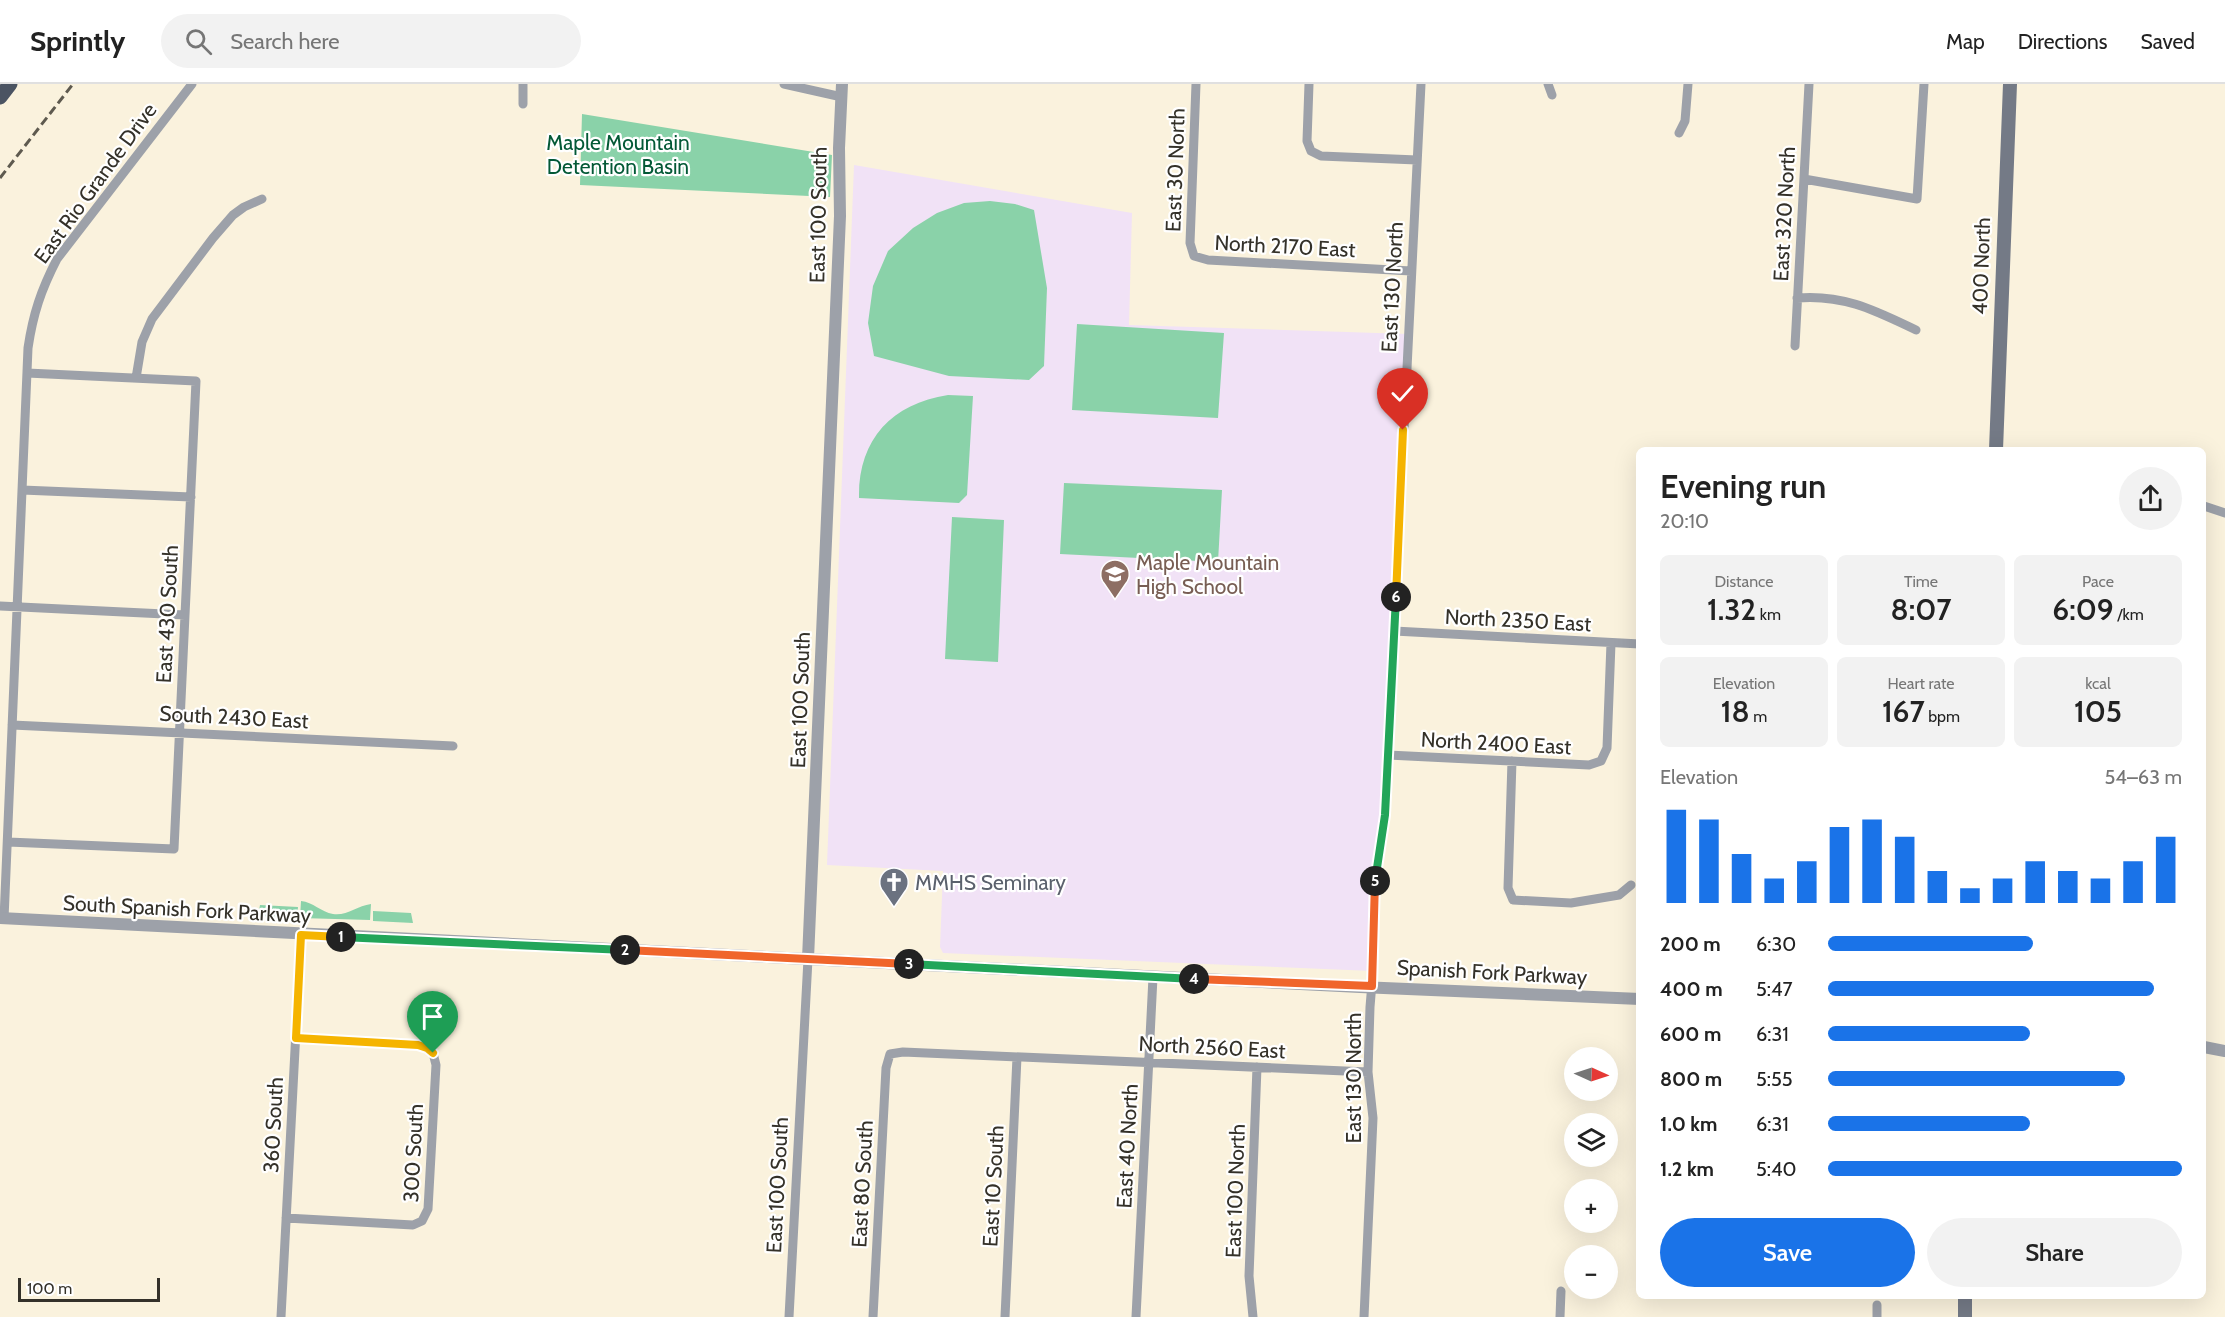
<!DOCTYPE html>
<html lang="en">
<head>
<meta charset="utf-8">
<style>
	body { margin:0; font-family:Cabin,sans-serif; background:#f2f2f2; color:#222; height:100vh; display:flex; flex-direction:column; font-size:22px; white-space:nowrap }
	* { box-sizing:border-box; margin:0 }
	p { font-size:20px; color:#767676 }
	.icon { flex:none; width:33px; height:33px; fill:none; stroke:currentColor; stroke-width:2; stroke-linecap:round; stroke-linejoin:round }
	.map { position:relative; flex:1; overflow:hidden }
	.panel { position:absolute; left:1636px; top:363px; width:570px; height:852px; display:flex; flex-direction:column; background:#fff; border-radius:9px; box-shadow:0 6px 24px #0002 }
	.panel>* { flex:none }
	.needle { width:39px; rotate:93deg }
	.controls { position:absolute; left:1564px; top:963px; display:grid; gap:12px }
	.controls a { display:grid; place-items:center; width:54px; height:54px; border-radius:50%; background:#fff; box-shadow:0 6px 24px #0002; font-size:30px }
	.scale { position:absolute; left:18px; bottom:15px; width:142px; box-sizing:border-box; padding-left:6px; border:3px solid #343129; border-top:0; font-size:16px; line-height:21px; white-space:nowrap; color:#343129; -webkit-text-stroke:4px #fff; paint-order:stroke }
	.pin { position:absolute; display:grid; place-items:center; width:51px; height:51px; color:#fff; margin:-62px -26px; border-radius:50% 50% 50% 0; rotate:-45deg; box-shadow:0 0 6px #0007 }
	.pin .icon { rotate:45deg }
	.km { position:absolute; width:30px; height:30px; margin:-15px; border-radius:50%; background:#222; color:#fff; font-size:16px; line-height:30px; text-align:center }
	.round { display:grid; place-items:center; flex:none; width:63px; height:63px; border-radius:32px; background:#f2f2f2 }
	.headline { display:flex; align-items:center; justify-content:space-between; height:102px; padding:0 24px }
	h1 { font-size:33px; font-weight:600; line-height:45px }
	.stats { display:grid; grid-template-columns:repeat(3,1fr); gap:9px; height:102px; padding:6px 24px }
	.stats div { display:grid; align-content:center; border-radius:9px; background:#f2f2f2; text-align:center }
	.stats b { font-size:30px; font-weight:600 }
	.stats small { font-size:16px; font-weight:400 }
	.stats p { font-size:16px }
	.chart { height:168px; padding:12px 24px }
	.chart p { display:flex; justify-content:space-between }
	.chart svg { width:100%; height:108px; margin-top:6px; stroke:#1a73e8; stroke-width:6 }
	.primary-button { display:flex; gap:12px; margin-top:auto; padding:12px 24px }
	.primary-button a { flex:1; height:69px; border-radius:36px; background:#1a73e8; color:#fff; font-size:24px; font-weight:600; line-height:69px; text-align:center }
	.primary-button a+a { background:#f2f2f2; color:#222 }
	ul { padding:0 24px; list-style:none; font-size:20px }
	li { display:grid; grid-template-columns:96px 72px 1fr; align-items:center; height:45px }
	li i { height:15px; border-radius:8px; background:#1a73e8 }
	header { display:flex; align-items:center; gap:36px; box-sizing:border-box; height:84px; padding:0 30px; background:#fff; border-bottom:2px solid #e0e0e0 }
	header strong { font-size:28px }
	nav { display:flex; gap:33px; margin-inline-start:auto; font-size:21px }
	.search { width:420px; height:54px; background:#f2f2f2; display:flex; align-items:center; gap:15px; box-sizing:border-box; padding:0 21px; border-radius:33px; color:#767676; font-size:22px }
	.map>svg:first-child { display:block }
	.education { fill:#f1e2f6 }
	.green { fill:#8ad2a9 }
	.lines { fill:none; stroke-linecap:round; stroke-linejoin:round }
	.minor { stroke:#9da1a9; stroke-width:9 }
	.tertiary { stroke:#9da1a9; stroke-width:12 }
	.secondary { stroke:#747a86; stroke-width:14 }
	.trunk { stroke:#4b5462; stroke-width:15 }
	.rail { stroke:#5e5a4f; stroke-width:3; stroke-dasharray:9 4.5; stroke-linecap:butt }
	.split-1-casing { stroke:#fff; stroke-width:12 }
	.split-2-casing { stroke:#fff; stroke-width:12 }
	.split-3-casing { stroke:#fff; stroke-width:12 }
	.split-4-casing { stroke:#fff; stroke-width:12 }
	.split-5-casing { stroke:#fff; stroke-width:12 }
	.split-6-casing { stroke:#fff; stroke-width:12 }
	.split-7-casing { stroke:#fff; stroke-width:12 }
	.split-1 { stroke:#f5b400; stroke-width:8 }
	.split-2 { stroke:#22a559; stroke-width:8 }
	.split-3 { stroke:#f0652b; stroke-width:8 }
	.split-4 { stroke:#22a559; stroke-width:8 }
	.split-5 { stroke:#f0652b; stroke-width:8 }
	.split-6 { stroke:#22a559; stroke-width:8 }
	.split-7 { stroke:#f5b400; stroke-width:8 }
	.labels { text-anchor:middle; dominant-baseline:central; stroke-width:4.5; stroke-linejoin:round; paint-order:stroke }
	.park-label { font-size:21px; fill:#035936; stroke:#fff }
	.street-label { font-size:21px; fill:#343129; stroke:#fff }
	.education-label { font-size:21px; fill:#785e54; stroke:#fff; text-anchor:start }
	.worship-label { font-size:21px; fill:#5b616d; stroke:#fff; text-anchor:start }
</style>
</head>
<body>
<header>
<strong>Sprintly</strong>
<div class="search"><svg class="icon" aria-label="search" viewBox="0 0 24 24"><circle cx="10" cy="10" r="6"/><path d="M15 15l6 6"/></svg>Search here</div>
<nav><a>Map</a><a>Directions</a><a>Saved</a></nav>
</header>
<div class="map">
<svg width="2225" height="1233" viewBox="0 0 2225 1233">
	<rect width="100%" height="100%" fill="#faf2dd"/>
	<path class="education" d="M854,81L1132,129L1129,241L1408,250L1373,887L943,869L940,863L943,787L827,781Z"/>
	<path class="green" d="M582,30L832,71L830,113L580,101Z
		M990,117L1015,120L1034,126L1047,204L1044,282L1029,296L949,292L874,272L868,239L873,202L888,167L913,144L937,129L964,119Z
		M1077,240L1224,249L1218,334L1072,326Z
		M948,311L973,312L967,411L959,419L859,414C858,356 891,320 948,311Z
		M1064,399L1222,406L1218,478L1060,470Z
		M952,433L1004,436L998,578L945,575Z
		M301,817C313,818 321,828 333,830C347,832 357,822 371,820L370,836L300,834Z
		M260,821L298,823L297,834L258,832Z
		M373,827L411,829L413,839L373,837Z"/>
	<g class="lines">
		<path class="minor" d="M784,0L842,13
			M1196,0L1190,159L1194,172L1208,176L1411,187
			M1309,0L1307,57L1311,67L1321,72L1417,76
			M1548,0L1552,11
			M523,20V0
			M1679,49L1685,37L1688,0
			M1804,95L1917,115L1924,0
			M1797,214C1844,210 1876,227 1916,246
			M1795,262L1809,0
			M136,294L142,258L152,235L213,154L233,131L244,123L262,115
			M22,406L191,413
			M2204,422L2225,429
			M0,522L185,531
			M1394,547L1640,560
			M12,641L453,662
			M1388,671L1589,681L1601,677L1607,664L1611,559
			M1512,677L1508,804L1513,816L1571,819L1619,811L1631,801
			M8,758L174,765L196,297L27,289
			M4,835L28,264C33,230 41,206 57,175L192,0
			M286,1134L413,1141L422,1137L428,1125L436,981L433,969L423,962L296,954
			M281,1233L301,851
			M789,1233L808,875
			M873,1233L886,984L890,970L903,968L1368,988
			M1005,1233L1017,973
			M1136,1233L1153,893
			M1253,1233L1249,1192L1257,983
			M1364,1233L1373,1034L1368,988L1370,923L1373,887L1376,784L1385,731L1421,0
			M1560,1233L1561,1207
			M1877,1233V1221"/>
		<path class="tertiary" d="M0,834L1360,903L1640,915
			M808,875L840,132L839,64L842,0
			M2204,963L2225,967"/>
		<path class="secondary" d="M1996,366L2010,0
			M1965,1233V1212"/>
		<path class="trunk" d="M0,13L10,0"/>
		<path class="rail" d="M0,94L73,0"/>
	</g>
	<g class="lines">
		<g class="split-1-casing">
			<path id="split-1" d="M341,853L301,851L296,954L418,961L427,964L433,969"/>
		</g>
		<g class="split-2-casing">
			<path id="split-2" d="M341,853L625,866"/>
		</g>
		<g class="split-3-casing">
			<path id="split-3" d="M625,866L909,880"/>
		</g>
		<g class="split-4-casing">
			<path id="split-4" d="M909,880L1194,895"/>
		</g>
		<g class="split-5-casing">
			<path id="split-5" d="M1194,895L1372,902L1375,797"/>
		</g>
		<g class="split-6-casing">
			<path id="split-6" d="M1375,797L1385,731L1396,513"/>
		</g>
		<g class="split-7-casing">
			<path id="split-7" d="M1396,513L1403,346"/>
		</g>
		<use href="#split-1" class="split-1"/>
		<use href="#split-2" class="split-2"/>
		<use href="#split-3" class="split-3"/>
		<use href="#split-4" class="split-4"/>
		<use href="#split-5" class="split-5"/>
		<use href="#split-6" class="split-6"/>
		<use href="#split-7" class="split-7"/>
	</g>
	<defs>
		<g id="school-pin" transform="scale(1.5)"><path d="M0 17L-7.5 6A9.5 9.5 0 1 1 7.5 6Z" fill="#8d6e63" stroke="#fff"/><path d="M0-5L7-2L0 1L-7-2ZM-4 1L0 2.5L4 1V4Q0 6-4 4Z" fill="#fff"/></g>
		<g id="church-pin" transform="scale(1.5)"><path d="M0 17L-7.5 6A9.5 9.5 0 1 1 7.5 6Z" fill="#6b7280" stroke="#fff"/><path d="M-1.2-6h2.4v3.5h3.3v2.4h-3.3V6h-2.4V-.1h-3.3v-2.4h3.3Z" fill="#fff"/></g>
	</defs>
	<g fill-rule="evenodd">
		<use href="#school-pin" x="1115" y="490"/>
		<use href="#church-pin" x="894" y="798"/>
	</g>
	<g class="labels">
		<g class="park-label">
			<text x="618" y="58">Maple Mountain<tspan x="618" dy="24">Detention Basin</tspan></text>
		</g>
		<g class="street-label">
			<text transform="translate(1175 86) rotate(-88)">East 30 North</text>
			<text transform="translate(95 99) rotate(-54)">East Rio Grande Drive</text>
			<text transform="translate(1784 130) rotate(-87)">East 320 North</text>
			<text transform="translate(818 131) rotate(-89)">East 100 South</text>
			<text transform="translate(1285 162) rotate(3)">North 2170 East</text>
			<text transform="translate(1981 182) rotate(-88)">400 North</text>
			<text transform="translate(1392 203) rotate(-87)">East 130 North</text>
			<text transform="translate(167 530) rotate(-87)">East 430 South</text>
			<text transform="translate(1518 536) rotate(3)">North 2350 East</text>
			<text transform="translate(800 616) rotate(-88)">East 100 South</text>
			<text transform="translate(234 633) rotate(3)">South 2430 East</text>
			<text transform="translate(1496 659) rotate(3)">North 2400 East</text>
			<text transform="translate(187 825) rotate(3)">South Spanish Fork Parkway</text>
			<text transform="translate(1492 888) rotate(3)">Spanish Fork Parkway</text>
			<text transform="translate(1212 963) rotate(3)">North 2560 East</text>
			<text transform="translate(1353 994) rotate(-90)">East 130 North</text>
			<text transform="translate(273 1041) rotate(-87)">360 South</text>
			<text transform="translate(1127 1062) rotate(-87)">East 40 North</text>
			<text transform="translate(413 1069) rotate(-87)">300 South</text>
			<text transform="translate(862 1100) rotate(-87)">East 80 South</text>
			<text transform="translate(777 1101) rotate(-87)">East 100 South</text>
			<text transform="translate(993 1102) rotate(-87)">East 10 South</text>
			<text transform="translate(1235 1107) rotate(-88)">East 100 North</text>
		</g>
		<g class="education-label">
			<text x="1136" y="478">Maple Mountain<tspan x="1136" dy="24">High School</tspan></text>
		</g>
		<g class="worship-label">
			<text x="915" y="798">MMHS Seminary</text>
		</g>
	</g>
</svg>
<div class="controls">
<a><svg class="needle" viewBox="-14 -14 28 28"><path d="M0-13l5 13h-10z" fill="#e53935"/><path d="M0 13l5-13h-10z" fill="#767676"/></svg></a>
<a><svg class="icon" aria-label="layers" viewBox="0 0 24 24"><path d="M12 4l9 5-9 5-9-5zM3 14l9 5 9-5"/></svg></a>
<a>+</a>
<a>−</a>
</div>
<div class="scale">100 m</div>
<div class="pin" style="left:433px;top:969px;background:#1e9e55"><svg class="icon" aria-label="arrive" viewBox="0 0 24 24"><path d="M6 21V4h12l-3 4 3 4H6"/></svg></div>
<div class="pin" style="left:1403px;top:346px;background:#d93025"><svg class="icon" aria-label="check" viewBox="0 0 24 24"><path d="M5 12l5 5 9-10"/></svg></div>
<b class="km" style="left:341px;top:853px">1</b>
<b class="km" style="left:625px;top:866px">2</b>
<b class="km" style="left:909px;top:880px">3</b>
<b class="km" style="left:1194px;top:895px">4</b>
<b class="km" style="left:1375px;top:797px">5</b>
<b class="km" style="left:1396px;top:513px">6</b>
<section class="panel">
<div class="headline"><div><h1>Evening run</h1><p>20:10</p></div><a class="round"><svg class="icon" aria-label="share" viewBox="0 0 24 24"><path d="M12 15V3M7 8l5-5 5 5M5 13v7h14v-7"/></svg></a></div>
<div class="stats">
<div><p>Distance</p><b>1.32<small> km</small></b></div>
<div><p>Time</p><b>8:07</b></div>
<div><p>Pace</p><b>6:09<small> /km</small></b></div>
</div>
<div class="stats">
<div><p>Elevation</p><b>18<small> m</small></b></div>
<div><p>Heart rate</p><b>167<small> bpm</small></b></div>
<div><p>kcal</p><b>105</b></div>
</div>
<div class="chart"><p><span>Elevation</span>54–63 m</p>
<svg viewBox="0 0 160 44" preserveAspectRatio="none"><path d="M5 44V6M15 44V10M25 44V24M35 44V34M45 44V27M55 44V13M65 44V10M75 44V17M85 44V31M95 44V38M105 44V34M115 44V27M125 44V31M135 44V34M145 44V27M155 44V17"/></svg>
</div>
<ul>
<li><b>200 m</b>6:30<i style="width:58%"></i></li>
<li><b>400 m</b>5:47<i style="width:92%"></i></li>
<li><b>600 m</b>6:31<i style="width:57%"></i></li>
<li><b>800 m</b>5:55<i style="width:84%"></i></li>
<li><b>1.0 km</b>6:31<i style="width:57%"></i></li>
<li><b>1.2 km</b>5:40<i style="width:100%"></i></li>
</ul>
<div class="primary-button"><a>Save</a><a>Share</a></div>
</section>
</div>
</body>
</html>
